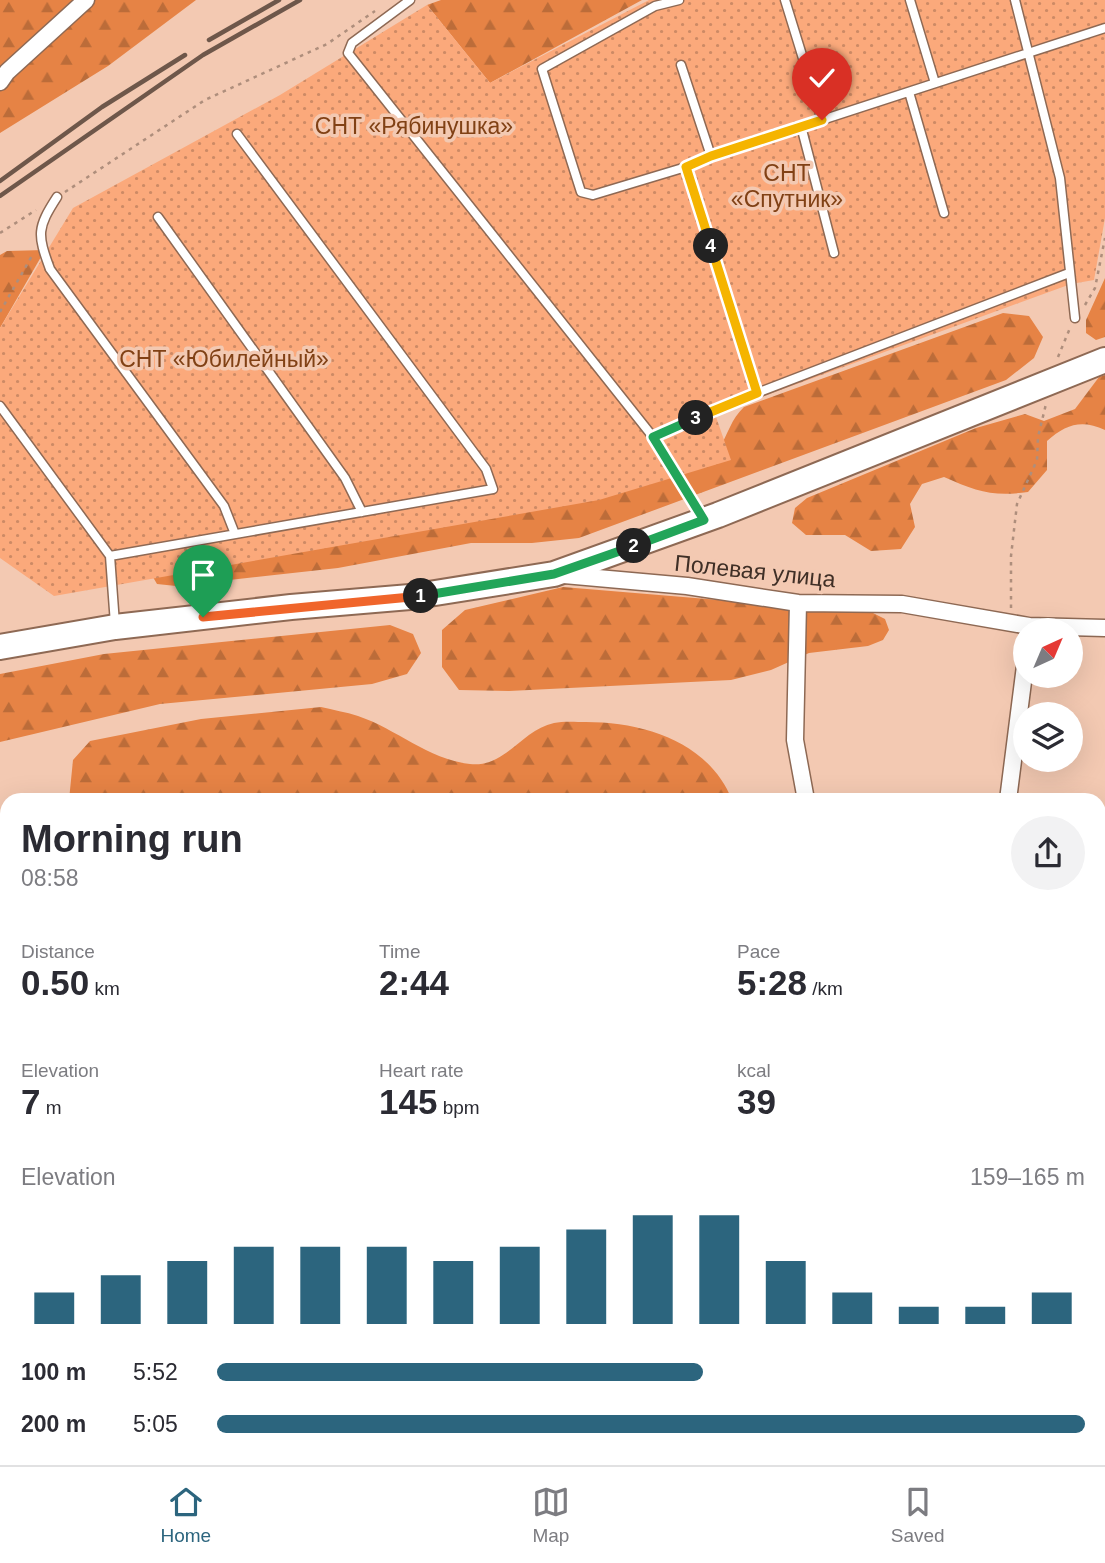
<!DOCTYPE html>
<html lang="en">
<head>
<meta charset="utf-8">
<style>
	body { margin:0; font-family:Arial,sans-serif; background:#f2f2f3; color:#2b2b33; height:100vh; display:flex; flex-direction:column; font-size:26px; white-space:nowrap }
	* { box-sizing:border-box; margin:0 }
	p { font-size:23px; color:#7c7c81 }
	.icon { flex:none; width:38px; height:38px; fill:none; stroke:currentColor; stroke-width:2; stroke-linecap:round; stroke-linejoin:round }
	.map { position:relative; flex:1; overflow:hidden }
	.panel { position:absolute; left:0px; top:793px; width:1106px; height:674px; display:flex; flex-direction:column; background:#fff; border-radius:21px 21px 0 0; box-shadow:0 7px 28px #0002 }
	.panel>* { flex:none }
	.needle { width:46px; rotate:44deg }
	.fabs { position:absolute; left:1013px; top:618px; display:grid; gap:14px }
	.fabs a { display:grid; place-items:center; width:70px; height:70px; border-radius:50%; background:#fff; box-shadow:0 7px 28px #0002; font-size:35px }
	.pin { position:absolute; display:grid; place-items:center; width:60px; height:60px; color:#fff; margin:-72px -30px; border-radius:50% 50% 50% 0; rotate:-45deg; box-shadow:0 0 7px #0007 }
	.pin .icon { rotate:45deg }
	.km { position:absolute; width:35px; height:35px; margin:-18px; border-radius:50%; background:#222; color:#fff; font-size:19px; line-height:35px; text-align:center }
	.round { display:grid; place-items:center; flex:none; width:74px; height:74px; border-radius:37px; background:#f2f2f3 }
	.headline { display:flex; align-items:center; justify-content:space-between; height:119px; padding:0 21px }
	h1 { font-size:38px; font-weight:700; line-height:52px }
	.stats { display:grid; grid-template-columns:repeat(3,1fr); gap:10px; height:119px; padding:7px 21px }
	.stats div { display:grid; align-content:center }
	.stats b { font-size:35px; font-weight:700 }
	.stats small { font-size:19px; font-weight:400 }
	.stats p { font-size:19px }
	.chart { height:196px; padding:14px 21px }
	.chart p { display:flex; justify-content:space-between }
	.chart svg { width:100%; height:126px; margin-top:7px; stroke:#2c657e; stroke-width:6 }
	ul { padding:0 21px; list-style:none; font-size:23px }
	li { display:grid; grid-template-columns:112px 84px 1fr; align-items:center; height:52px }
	li i { height:18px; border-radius:9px; background:#2c657e }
	.tab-bar { display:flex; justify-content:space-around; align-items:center; height:98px; border-top:2px solid #e1e1e2; background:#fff; font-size:19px; color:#7c7c81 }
	.tab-bar a { display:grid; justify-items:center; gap:4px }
	.tab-bar .on { color:#2c657e }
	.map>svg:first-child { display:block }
	.forest { fill:url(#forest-firs) }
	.park { fill:url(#park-dots) }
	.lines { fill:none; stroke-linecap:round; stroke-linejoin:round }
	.lane-casing { stroke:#8e6954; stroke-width:11 }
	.street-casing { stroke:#8e6954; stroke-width:19 }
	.secondary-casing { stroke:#8e6954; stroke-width:26 }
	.primary-casing { stroke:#8e6954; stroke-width:28 }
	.path { stroke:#ae8e7c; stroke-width:2.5; stroke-dasharray:3.5 5; stroke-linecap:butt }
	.lane { stroke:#fff; stroke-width:8 }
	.street { stroke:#fff; stroke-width:16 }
	.secondary { stroke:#fff; stroke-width:23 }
	.primary { stroke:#fff; stroke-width:24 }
	.rail { stroke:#6e574a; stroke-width:4.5 }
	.split-1-casing { stroke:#fff; stroke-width:14 }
	.split-2-casing { stroke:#fff; stroke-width:14 }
	.split-3-casing { stroke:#fff; stroke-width:14 }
	.split-4-casing { stroke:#fff; stroke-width:14 }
	.split-5-casing { stroke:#fff; stroke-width:14 }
	.split-1 { stroke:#f0652b; stroke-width:9 }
	.split-2 { stroke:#22a559; stroke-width:9 }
	.split-3 { stroke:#22a559; stroke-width:9 }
	.split-4 { stroke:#f5b400; stroke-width:9 }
	.split-5 { stroke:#f5b400; stroke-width:9 }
	.labels { text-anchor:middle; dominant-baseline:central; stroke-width:7; stroke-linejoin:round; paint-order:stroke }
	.park-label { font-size:23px; fill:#814115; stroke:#f3c9b2 }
	.street-label { font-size:23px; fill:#3f2f26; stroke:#f3c9b2 }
</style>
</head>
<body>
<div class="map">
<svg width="1105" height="1465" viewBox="0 0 1105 1465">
	<defs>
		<pattern id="forest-firs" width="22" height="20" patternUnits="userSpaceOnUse" patternTransform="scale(1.75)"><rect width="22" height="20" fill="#e68345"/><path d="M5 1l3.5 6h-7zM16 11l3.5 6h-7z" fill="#bc6c39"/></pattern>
		<pattern id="park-dots" width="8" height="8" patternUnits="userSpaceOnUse" patternTransform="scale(1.75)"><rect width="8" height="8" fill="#fba97b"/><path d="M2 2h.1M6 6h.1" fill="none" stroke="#cd8a65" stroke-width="1.8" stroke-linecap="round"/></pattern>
	</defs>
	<rect width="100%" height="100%" fill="#f3c9b2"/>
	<path class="forest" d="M0,0H196L108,66L0,133Z
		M441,0H642L490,83L427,5Z
		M45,250L0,328V255L7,251Z
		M1105,278V337L1096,340L1086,333V320Z
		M1003,313L1029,316L1043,337L1034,358L1006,380L579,538L532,543H471L338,568L176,586L157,584L150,572L719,449C728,434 731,419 744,407Z
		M1105,375V430C1082,419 1066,424 1047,441V470L1028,492C992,497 976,491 944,477L922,484L910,504L915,527L901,549L871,551L845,535H806L792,523L795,508L807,498L976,428L1025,414L1044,421L1075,409L1099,377Z
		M563,587L873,613L885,619L889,630L883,640L868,646L809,653L771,670L731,680L509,691L459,690L442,667V630L465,610Z
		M390,625L413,634L421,653L407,674L372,684L160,704L0,742V674L104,654Z
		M321,707C333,710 346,712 358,716C397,729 427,759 470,764C506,768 521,730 554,723C563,721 576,722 586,722C644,722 709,742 732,800H69L73,760L90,741L201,719Z
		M7,961V1368L0,1354V962Z
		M54,1460H273L269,1465H56Z
		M671,1460H882L880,1465H673Z"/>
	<path class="park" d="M649,0H1105V218L1094,280L1071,284L715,414L731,460L599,500L54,596L0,558V328L73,208L280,95L427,5L490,83Z
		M297,1460H661L664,1465H287Z"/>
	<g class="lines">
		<g class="lane-casing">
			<path id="lane" d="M410,0L352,43L348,53L653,437L703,517
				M679,0L655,6L542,69L581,192L593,195L686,167L711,156L1105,28
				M785,0L822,120
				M910,0L935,83
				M1015,0L1060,178L1075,318
				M681,65L711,156
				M909,92L944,213
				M801,126L834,253
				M686,167L757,393
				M57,197C37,228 37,234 50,269L224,506L235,534
				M158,217L345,478L362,512
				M0,406L110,556L115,624
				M653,437L718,408L1069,273
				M110,556L493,489L486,469L237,134
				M1099,1020L1105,1016
				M350,1460L353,1465
				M548,1460L550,1465"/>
		</g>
		<g class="street-casing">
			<path id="street" d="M0,82L7,72L86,0
				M564,575L687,586L798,603L902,604L1029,626V630
				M798,603L795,740L806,800
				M1029,626L1105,628
				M1008,800L1026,658
				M1099,1107L1104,1112
				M212,1465L221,1460"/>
		</g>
		<g class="secondary-casing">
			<path id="secondary" d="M0,1390L7,1404
				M36,1460L39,1465"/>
		</g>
		<g class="primary-casing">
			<path id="primary" d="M0,647L115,627L291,607L410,597L554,574L718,515L1105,360"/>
		</g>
		<path class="path" d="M65,192L205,100L327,44L375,11
			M0,233L36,210
			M1085,305L1095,288L1105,238
			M0,312L33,254
			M1058,357L1070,328
			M1011,608V556L1017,504L1037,460L1038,437L1046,404
			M1099,1289L1105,1291
			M1099,1447L1105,1434
			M990,1460L992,1465
			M888,1465L890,1460
			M1091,1465L1093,1460"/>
		<use href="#lane" class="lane"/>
		<use href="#street" class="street"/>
		<use href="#secondary" class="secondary"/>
		<use href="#primary" class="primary"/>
		<path class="rail" d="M209,40L279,0
			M0,181L102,107L185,55
			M0,196L203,55L300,0"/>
	</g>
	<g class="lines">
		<g class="split-1-casing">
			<path id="split-1" d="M203,617L421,596"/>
		</g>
		<g class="split-2-casing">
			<path id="split-2" d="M421,596L554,574L634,546"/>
		</g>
		<g class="split-3-casing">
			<path id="split-3" d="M634,546L704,520L653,437L696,418"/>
		</g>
		<g class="split-4-casing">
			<path id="split-4" d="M696,418L757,393L711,246"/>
		</g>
		<g class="split-5-casing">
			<path id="split-5" d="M711,246L686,167L711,156L822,120"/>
		</g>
		<use href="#split-1" class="split-1"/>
		<use href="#split-2" class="split-2"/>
		<use href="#split-3" class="split-3"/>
		<use href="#split-4" class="split-4"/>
		<use href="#split-5" class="split-5"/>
	</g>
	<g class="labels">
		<g class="park-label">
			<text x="414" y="126">СНТ «Рябинушка»</text>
			<text x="787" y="173">СНТ<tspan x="787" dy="26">«Спутник»</tspan></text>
			<text x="224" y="359">СНТ «Юбилейный»</text>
		</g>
		<g class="street-label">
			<text transform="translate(755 571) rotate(6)">Полевая улица</text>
		</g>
	</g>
</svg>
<div class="fabs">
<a><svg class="needle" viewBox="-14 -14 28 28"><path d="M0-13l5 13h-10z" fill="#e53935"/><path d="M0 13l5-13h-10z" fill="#7c7c81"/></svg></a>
<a><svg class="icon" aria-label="layers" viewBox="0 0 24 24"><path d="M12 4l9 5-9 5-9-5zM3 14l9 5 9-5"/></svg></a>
</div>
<div class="pin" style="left:203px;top:617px;background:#1e9e55"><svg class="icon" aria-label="arrive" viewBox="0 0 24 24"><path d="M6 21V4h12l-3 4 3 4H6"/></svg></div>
<div class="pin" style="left:822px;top:120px;background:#d93025"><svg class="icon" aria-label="check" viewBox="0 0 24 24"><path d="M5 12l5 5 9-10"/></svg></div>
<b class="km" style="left:421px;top:596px">1</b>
<b class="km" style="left:634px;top:546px">2</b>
<b class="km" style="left:696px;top:418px">3</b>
<b class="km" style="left:711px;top:246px">4</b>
<section class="panel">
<div class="headline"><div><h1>Morning run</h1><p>08:58</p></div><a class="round"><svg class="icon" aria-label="share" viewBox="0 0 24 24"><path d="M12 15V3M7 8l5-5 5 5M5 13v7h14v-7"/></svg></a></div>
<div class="stats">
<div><p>Distance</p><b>0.50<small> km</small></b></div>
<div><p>Time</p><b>2:44</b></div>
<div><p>Pace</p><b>5:28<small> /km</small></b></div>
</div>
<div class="stats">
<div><p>Elevation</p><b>7<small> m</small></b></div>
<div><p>Heart rate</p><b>145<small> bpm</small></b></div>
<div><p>kcal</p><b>39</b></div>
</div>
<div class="chart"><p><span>Elevation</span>159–165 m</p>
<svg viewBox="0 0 160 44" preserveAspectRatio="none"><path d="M5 44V33M15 44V27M25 44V22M35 44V17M45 44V17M55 44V17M65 44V22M75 44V17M85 44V11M95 44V6M105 44V6M115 44V22M125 44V33M135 44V38M145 44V38M155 44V33"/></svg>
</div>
<ul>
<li><b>100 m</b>5:52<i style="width:56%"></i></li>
<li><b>200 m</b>5:05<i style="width:100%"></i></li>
</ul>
</section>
</div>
<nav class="tab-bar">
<a class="on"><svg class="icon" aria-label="home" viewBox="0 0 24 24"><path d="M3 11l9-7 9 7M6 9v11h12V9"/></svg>Home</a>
<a><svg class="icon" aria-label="map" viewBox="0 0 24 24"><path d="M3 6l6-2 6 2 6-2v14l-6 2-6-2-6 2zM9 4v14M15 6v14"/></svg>Map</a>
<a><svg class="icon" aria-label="saved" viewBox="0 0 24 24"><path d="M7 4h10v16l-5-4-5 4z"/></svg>Saved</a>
</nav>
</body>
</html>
